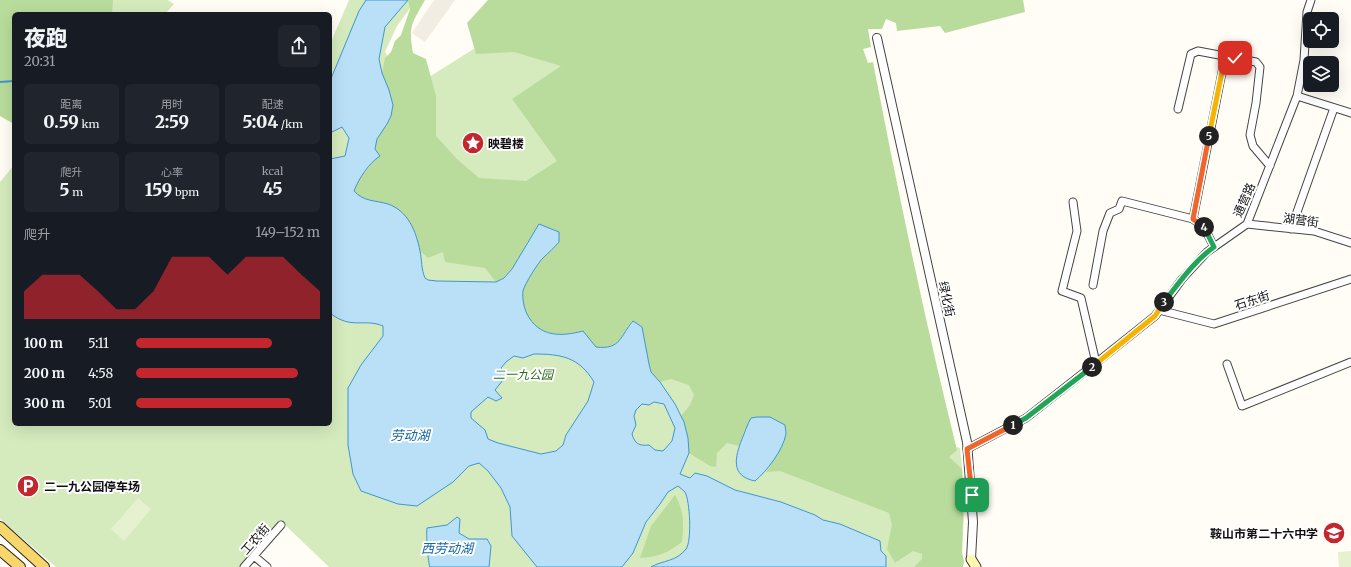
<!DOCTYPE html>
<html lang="zh">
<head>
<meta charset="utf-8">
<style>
	body { margin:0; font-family:Merriweather,"Noto Sans SC",serif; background:#20242c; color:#f1f3f6; height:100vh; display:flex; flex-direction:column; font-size:15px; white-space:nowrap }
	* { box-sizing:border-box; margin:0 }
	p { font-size:13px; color:#9ea1a6 }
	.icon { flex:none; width:22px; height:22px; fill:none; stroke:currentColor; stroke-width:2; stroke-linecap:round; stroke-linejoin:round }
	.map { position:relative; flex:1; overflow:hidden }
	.sheet { position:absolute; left:12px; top:12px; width:320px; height:414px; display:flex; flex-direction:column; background:#171b24; border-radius:6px; box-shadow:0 4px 16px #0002 }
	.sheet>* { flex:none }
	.tools { position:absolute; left:1303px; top:12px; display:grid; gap:8px }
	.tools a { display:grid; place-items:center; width:36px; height:36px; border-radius:6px; background:#171b24; box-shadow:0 4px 16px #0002; font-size:20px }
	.pin { position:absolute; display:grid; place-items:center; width:34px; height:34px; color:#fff; margin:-17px; border-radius:8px; box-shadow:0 2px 6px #0006 }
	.km { position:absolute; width:20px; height:20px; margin:-10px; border-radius:50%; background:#222; color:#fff; font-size:11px; line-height:20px; text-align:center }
	.round { display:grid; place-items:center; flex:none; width:42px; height:42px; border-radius:6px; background:#20242c }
	.head { display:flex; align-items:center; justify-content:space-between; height:68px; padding:0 12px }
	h1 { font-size:22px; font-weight:800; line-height:30px }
	.metrics { display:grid; grid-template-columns:repeat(3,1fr); gap:6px; height:68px; padding:4px 12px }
	.metrics div { display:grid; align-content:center; border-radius:6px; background:#20242c; text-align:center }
	.metrics b { font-size:17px; font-weight:800 }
	.metrics small { font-size:11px; font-weight:400 }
	.metrics p { font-size:11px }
	.chart { height:112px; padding:8px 12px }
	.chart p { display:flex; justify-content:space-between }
	.chart svg { width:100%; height:72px; margin-top:4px; fill:#c4262e; opacity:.7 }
	ul { padding:0 12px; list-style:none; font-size:13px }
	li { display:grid; grid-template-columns:64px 48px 1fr; align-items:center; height:30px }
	li i { height:10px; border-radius:5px; background:#c4262e }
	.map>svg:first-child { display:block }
	.green { fill:#d5ebbd }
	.forest { fill:#b9dc9c }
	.pitch { fill:#e6f2cf }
	.plaza { fill:#f1ede2 }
	.water { fill:#b9e0f7; stroke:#3f96cf; fill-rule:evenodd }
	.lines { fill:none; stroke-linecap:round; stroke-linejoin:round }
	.stream { stroke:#3f96cf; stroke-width:2 }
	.minor-casing { stroke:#444; stroke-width:9 }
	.tertiary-casing { stroke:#444; stroke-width:10 }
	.secondary-casing { stroke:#333; stroke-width:11 }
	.primary-casing { stroke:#222; stroke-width:12 }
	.minor { stroke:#fff; stroke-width:7 }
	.tertiary { stroke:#fff; stroke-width:8 }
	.secondary { stroke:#fff6b0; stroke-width:9 }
	.primary { stroke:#f9d66b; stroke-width:10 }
	.split-1-casing { stroke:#fff; stroke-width:8 }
	.split-2-casing { stroke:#fff; stroke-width:8 }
	.split-3-casing { stroke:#fff; stroke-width:8 }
	.split-4-casing { stroke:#fff; stroke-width:8 }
	.split-5-casing { stroke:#fff; stroke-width:8 }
	.split-6-casing { stroke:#fff; stroke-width:8 }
	.split-1 { stroke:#f0652b; stroke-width:5 }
	.split-2 { stroke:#22a559; stroke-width:5 }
	.split-3 { stroke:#f5b400; stroke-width:5 }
	.split-4 { stroke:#22a559; stroke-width:5 }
	.split-5 { stroke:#f0652b; stroke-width:5 }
	.split-6 { stroke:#f5b400; stroke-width:5 }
	.labels { text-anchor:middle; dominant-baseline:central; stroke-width:4; stroke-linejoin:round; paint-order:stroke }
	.poi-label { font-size:12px; font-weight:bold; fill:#111; stroke:#fff; text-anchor:start }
	.street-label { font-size:12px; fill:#111; stroke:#fff }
	.park-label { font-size:12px; font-style:italic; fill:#2f6b1f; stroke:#fff }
	.water-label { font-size:13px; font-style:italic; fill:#1768a6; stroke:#fff }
</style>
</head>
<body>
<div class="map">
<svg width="1351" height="567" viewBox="0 0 1351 567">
	<rect width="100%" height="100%" fill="#fffdf5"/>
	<path class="green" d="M0,0H168L174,4L165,14H14Z
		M349,0H416L397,26L385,52L391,63L421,82L528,15L774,393L960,448L965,498L961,567H329L282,522L242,567H56L0,519V182L14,165V424H330V44Z"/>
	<path class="forest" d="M0,0H113L112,14H14V124L0,116Z
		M408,0H425C412,23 408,26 413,53L426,59L436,96V136L457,159L479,178L526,181L557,161L512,99L561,66L514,52L476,54L467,23L488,0H1023L1025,12L945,33L940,26L897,31L896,23L886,19L882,29H868L871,47L863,49L868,63L873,62C898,192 925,321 957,450L949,457L962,469L963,520L962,552L964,562L963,567H914L922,559V554L913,551L895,563L887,549L892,525L889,513L780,471L766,472L781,448L745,429L739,446L727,443L717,453L716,467L710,466L689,453L688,438L681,416L690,405L694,395L689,385L671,379L660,382L651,372L649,364L642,327L632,321C620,337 621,349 596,347L583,331C560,337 539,337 527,314C524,308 521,298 523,290C524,285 539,261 544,257C546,254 550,252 553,249L528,241C519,256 513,274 496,282L485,268L445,262L443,252L428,258L420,251L415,232L383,203L372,201L359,197L354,191L358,181L374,160L377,139L387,124L389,90L382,73L385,58L391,52L395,41L401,35L410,9Z
		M675,495C684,510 684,525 682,542C668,553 657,557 640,558L651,526Z"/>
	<path class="pitch" d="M138,498L151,509L124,541L111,529Z
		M1351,551V567H1339L1338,552Z"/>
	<path class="plaza" d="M434,0H455L425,42L412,33Z"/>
	<path class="water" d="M366,0H408L385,27L379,59L382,73L389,90L393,105L391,116L387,124L377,139L375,149L380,156C369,163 359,178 354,191C364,202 375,200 388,204C408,211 416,231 420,251C422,260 421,269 425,278L428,280L437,281L496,282L504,278L512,269L539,224L559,232V242C554,248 549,252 544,257C539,261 524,285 523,291C522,298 524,308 527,314C539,337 560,337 583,331L596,347C621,350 620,336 633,321L642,327L649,364L651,372L660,382L675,404L684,422L688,438L689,453L680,474L690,478L695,473L707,476L735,490L781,502L815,515L823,520L840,524L880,541L881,551L886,556V567H651C663,560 676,562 686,549C692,541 690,501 685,492C683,490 680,488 678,486L668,492L660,504L646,522L633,553L622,567H537L512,536L510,507L501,488L488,471L479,463L469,466L453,482L417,506L398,504L361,491L353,474L348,445V388L361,365L383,336V326C364,318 351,330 330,313V159L345,156L349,138L342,127L330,133V81L359,11ZM534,354C561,354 579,357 594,382L588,401L566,435L563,445L556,451L541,454L498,443L488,439L485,430L471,418V412L488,397L496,401L502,398L495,390L507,375L501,368L506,362L514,356L523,358ZM654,402L664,404L675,428L672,441L663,451L655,450L649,445C639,446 635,444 632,434L636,425L634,416L636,410L642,404L649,405Z
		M757,417H770L785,425C785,427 786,431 786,434C783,450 767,471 755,481C730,476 735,457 742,439C745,432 747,425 751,418Z
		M457,517L460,519L459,533L469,539H487L491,546L489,567H430C428,564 426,533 427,528L447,525Z"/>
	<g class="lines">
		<path class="stream" d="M0,82L14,81"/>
		<g class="minor-casing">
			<path id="minor" d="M1297,96L1351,113
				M1178,109L1191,54L1198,51L1256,62L1260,67L1256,103L1250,135L1253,146L1270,166
				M1073,202L1077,231L1062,291L1081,298L1096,363
				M1193,219L1225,57
				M1247,224L1314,231L1351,243
				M1291,229L1334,108
				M1093,285L1103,231L1110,213L1119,209L1122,201L1193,219L1204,227L1214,247
				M1159,310L1214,324L1351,279
				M1227,364L1242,406L1351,362
				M967,449L1026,418L1091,367L1155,316L1182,279L1207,252L1247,224L1297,96L1304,60L1307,12L1311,0
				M254,556L267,567
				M244,567L281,525"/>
		</g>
		<g class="tertiary-casing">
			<path id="tertiary" d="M877,38L967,442L973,522L971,559"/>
		</g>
		<g class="secondary-casing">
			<path id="secondary" d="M971,559L976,567"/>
		</g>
		<g class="primary-casing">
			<path id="primary" d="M0,527L44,567
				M0,550L20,567"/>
		</g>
		<use href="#minor" class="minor"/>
		<use href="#tertiary" class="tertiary"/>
		<use href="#secondary" class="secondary"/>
		<use href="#primary" class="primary"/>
	</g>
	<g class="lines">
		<g class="split-1-casing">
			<path id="split-1" d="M972,495L967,449L1013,425"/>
		</g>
		<g class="split-2-casing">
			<path id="split-2" d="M1013,425L1026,418L1092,367"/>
		</g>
		<g class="split-3-casing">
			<path id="split-3" d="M1092,367L1155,316L1164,302"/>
		</g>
		<g class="split-4-casing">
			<path id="split-4" d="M1164,302C1179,283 1194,261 1214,247L1204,227"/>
		</g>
		<g class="split-5-casing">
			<path id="split-5" d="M1204,227L1193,219L1209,136"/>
		</g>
		<g class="split-6-casing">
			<path id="split-6" d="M1209,136L1225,57L1235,58"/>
		</g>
		<use href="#split-1" class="split-1"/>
		<use href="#split-2" class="split-2"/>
		<use href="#split-3" class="split-3"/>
		<use href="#split-4" class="split-4"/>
		<use href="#split-5" class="split-5"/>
		<use href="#split-6" class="split-6"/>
	</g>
	<defs>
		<g id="sight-disc" transform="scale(1.15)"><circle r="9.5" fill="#c4262e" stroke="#fff"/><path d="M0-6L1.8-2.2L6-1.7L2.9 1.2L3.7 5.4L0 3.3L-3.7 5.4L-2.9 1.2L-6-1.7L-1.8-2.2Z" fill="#fff"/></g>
		<g id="parking-disc" transform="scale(1.15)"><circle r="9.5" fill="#c4262e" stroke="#fff"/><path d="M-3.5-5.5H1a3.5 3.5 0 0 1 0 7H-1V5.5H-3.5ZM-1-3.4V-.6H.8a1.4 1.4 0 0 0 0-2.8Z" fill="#fff"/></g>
		<g id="school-disc" transform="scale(1.15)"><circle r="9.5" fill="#c4262e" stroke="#fff"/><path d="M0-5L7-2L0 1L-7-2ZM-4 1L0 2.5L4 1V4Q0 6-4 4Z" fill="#fff"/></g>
	</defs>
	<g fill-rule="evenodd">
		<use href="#sight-disc" x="473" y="143"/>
		<use href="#parking-disc" x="28" y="486"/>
		<use href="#school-disc" x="1334" y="533"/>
	</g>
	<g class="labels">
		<g class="poi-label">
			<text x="488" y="143">映碧楼</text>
			<text x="44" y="486">二一九公园停车场</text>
			<text x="1318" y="533" text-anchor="end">鞍山市第二十六中学</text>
		</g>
		<g class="street-label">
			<text transform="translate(1244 200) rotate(-66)">通营路</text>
			<text transform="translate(1301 220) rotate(8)">湖营街</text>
			<text transform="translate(947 299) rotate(78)">绿化街</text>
			<text transform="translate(1252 300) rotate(-18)">石东街</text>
			<text transform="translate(255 539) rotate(-49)">工农街</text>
		</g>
		<g class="park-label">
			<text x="523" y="374">二一九公园</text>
		</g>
		<g class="water-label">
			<text x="410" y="435">劳动湖</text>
			<text x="447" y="548">西劳动湖</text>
		</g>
	</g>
</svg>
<div class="tools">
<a><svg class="icon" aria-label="locate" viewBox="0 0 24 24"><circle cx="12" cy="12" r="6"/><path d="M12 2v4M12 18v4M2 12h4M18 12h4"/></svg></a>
<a><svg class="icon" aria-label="layers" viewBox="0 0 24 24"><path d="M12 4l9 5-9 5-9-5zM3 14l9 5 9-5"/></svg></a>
</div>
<div class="pin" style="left:972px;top:495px;background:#1e9e55"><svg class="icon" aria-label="arrive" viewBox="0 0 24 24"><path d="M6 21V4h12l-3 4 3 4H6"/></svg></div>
<div class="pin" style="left:1235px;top:58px;background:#d93025"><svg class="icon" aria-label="check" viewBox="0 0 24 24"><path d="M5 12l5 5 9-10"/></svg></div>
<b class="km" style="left:1013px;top:425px">1</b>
<b class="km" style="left:1092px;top:367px">2</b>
<b class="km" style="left:1164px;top:302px">3</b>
<b class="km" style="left:1204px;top:227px">4</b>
<b class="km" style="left:1209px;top:136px">5</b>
<section class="sheet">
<div class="head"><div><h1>夜跑</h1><p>20:31</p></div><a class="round"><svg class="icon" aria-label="share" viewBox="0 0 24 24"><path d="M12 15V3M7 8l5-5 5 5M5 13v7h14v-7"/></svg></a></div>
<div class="metrics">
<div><p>距离</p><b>0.59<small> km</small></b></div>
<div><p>用时</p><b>2:59</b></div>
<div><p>配速</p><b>5:04<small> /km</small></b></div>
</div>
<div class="metrics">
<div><p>爬升</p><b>5<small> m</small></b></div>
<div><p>心率</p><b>159<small> bpm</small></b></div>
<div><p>kcal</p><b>45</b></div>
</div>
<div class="chart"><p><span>爬升</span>149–152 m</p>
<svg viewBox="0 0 160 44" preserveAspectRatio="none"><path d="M0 44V27L10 17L20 17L30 17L40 27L50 38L60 38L70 27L80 6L90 6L100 6L110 17L120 6L130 6L140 6L150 17L160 27V44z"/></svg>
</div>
<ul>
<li><b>100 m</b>5:11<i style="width:74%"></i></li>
<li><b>200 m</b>4:58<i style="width:88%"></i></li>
<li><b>300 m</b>5:01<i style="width:85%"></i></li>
</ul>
</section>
</div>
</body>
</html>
